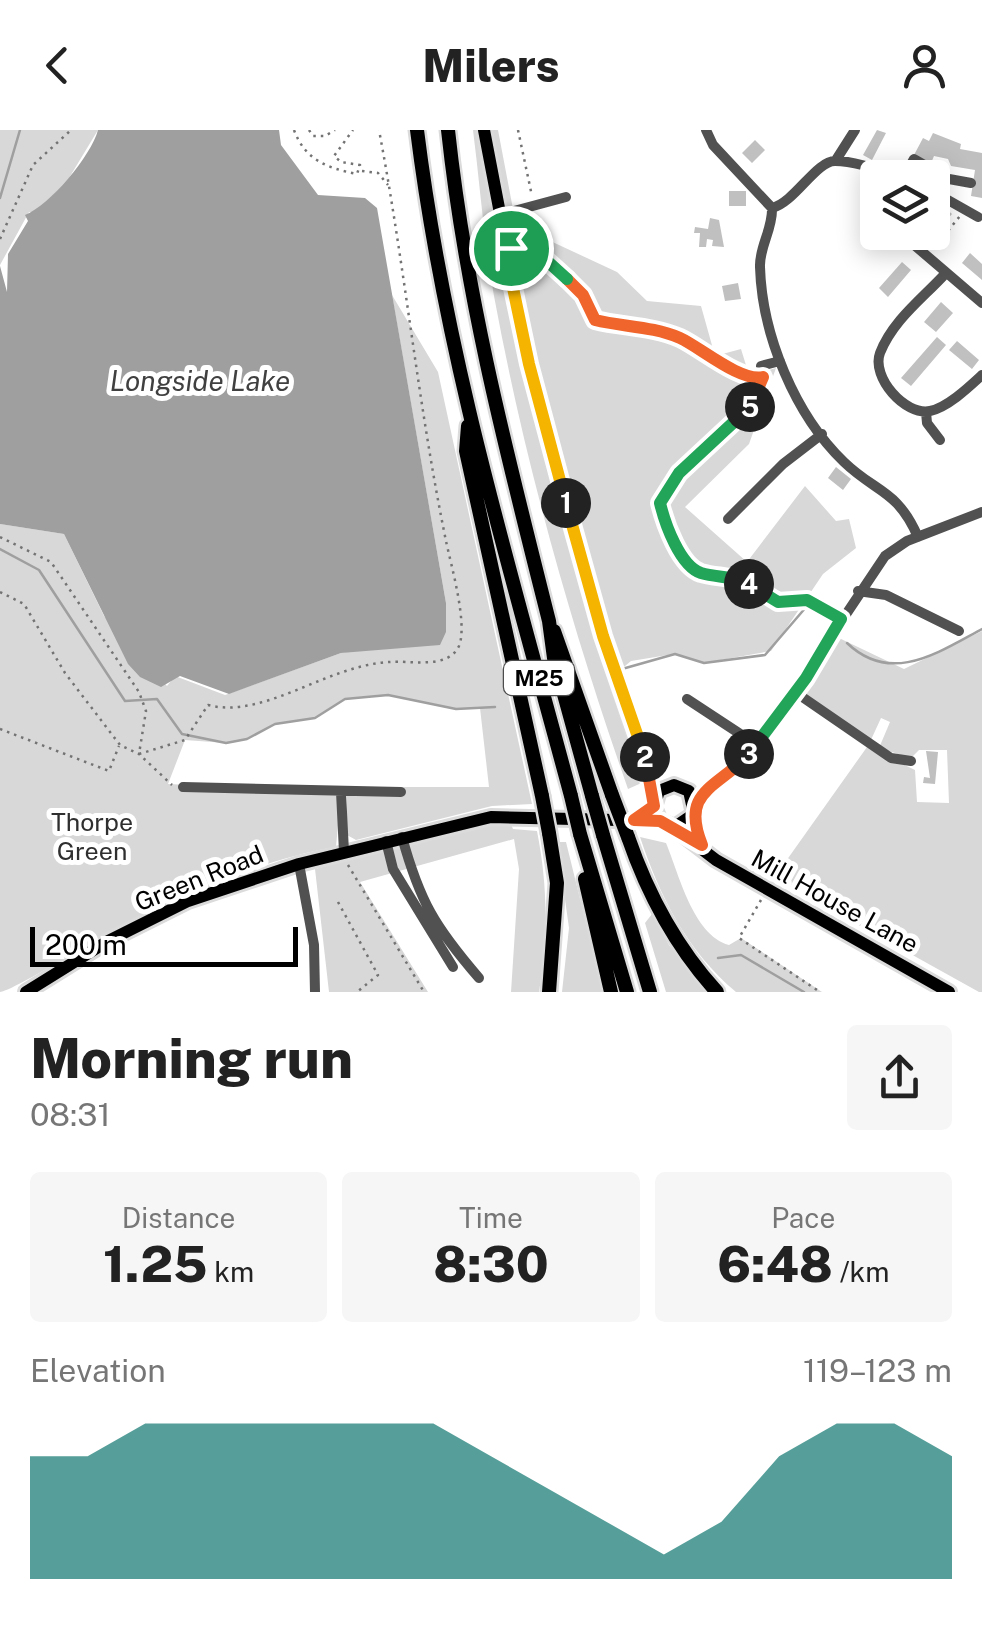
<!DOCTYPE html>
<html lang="en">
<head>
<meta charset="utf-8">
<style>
	body { margin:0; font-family:"Public Sans",sans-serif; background:#f6f6f6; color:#222; height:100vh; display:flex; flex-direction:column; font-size:38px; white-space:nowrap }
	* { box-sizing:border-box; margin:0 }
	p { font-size:32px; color:#767676 }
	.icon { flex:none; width:55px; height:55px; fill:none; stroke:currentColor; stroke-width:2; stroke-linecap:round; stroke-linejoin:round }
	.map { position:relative; height:862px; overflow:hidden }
	.sheet { display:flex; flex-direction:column; background:#fff; flex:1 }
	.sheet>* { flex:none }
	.tools { position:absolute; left:860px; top:30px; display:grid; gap:20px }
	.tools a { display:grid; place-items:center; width:90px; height:90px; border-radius:10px; background:#fff; box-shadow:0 5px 25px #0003; font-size:50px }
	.scale { position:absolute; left:30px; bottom:25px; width:268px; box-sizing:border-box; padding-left:10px; border:5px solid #000; border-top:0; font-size:28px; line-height:35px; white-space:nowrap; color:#000; -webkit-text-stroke:8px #fff; paint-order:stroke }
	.pin { position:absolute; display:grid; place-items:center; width:85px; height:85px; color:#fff; margin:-42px; border:5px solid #fff; border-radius:50%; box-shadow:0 2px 10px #0007 }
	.km { position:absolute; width:50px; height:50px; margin:-25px; border-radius:50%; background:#222; color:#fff; font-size:28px; line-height:50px; text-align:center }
	.round { display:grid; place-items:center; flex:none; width:105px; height:105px; border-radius:10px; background:#f6f6f6 }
	.summary { display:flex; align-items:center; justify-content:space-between; height:170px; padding:0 30px }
	h1 { font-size:55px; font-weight:800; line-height:75px }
	.figures { display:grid; grid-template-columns:repeat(3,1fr); gap:15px; height:170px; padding:10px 30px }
	.figures div { display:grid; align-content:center; border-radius:10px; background:#f6f6f6; text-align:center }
	.figures b { font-size:50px; font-weight:800 }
	.figures small { font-size:28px; font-weight:400 }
	.figures p { font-size:28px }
	.chart { height:280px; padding:20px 30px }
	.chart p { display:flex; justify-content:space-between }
	.chart svg { width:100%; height:180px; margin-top:10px; fill:#0f766e; opacity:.7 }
	header { display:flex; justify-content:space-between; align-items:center; height:130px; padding:0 30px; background:#fff; font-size:45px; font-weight:800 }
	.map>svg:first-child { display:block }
	.green { fill:#d8d8d8 }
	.water { fill:#9f9f9f }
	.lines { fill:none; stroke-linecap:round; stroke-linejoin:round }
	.stream { stroke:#9f9f9f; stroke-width:2.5 }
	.building { fill:#c0c0c0 }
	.major-casing { stroke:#dbdbdb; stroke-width:18 }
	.highway-casing { stroke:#dbdbdb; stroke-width:19 }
	.path { stroke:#737373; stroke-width:2.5; stroke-dasharray:2.5 5; stroke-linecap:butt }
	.minor { stroke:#515151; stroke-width:10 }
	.major { stroke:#000; stroke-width:12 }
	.highway { stroke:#000; stroke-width:14 }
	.highway-bridge-casing { stroke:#dbdbdb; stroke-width:19; stroke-linecap:butt }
	.highway-bridge { stroke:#000; stroke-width:14 }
	.split-1-casing { stroke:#fff; stroke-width:20 }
	.split-2-casing { stroke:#fff; stroke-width:20 }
	.split-3-casing { stroke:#fff; stroke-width:20 }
	.split-4-casing { stroke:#fff; stroke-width:20 }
	.split-5-casing { stroke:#fff; stroke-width:20 }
	.split-6-casing { stroke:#fff; stroke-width:20 }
	.split-7-casing { stroke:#fff; stroke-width:20 }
	.split-1 { stroke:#f5b400; stroke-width:12 }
	.split-2 { stroke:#f5b400; stroke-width:12 }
	.split-3 { stroke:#f0652b; stroke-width:12 }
	.split-4 { stroke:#22a559; stroke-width:12 }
	.split-5 { stroke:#22a559; stroke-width:12 }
	.split-6 { stroke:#f0652b; stroke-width:12 }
	.split-7 { stroke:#22a559; stroke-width:12 }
	.labels { text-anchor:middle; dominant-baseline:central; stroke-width:10; stroke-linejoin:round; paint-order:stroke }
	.shield { fill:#fff; stroke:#4c4c4c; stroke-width:2.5 }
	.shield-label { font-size:22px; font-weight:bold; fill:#000 }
	.park-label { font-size:25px; fill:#2f2f2f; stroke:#fff }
	.street-label { font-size:25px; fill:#000; stroke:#fff }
	.water-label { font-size:28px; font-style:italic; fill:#404040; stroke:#fff }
</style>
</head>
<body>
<header><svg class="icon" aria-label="back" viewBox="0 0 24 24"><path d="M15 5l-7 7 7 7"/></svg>Milers<svg class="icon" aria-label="person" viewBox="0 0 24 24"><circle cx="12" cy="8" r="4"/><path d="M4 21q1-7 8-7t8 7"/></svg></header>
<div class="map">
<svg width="982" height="862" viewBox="0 0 982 862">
	<rect width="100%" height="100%" fill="#fff"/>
	<path class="green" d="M0,0H98L69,48L37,82H29L0,135Z
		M473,0H498L516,95L617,142L647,171L701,176L715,226L741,219L749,245L776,238L749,314L685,377L747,432L805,356L836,391L849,389L856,418L823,444L771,521L704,533L674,524L631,531L613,546L646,651L628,659C572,499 525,334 494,166C484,112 480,55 473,0Z
		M392,165L438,242L532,674L492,676L356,710L347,705V657H489L480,578L456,579L388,565L346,569L315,588L275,594L247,609L226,613L185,610L168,654L341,662L336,717C269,728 203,757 141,786C118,796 12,862 0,862V394L64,404L104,486L167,556L175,546L225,565L341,523L446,502V473Z
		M982,501V862H979L774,748L867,617L915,640L917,672L949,673L947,620H919L911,628L879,618L890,592L881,588L870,612L803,562L839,508L904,539Z
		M510,692L513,699L537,701C548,757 548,806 539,862H511L519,739L514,709L360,752L428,862H329L315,739L455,702Z
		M640,707L666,713C679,744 693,805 729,815L741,808L822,862H736C687,821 660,767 640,707Z
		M557,712H566L603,862H562L569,798Z
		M652,784L669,815L707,862H666L645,793Z"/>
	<path class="water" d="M98,0H279L281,15L318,65L365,68L377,78L446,473V502L440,515L341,523L229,564L180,546L161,557L140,547L128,534L64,404L0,394V136L7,162L8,124L28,91L25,85C50,75 91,26 98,0Z"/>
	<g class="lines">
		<path class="stream" d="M0,68L20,0
			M509,87L512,100
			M0,419L39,440L125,571L157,569L182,604L226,613L247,609L275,594L315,588L345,569L388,565L456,579L495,577
			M847,513C891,555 937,523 982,499
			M622,539L675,524L704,533L765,525L813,469L836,482
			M718,828L741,825L804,862"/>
	</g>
	<path class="building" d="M877,0L886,3L872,30L863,25Z
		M933,3L961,14L960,19L982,23V68L971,66L975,40L951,36L948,29L934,26L931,33L914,25L923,8L929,11Z
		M755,10L765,20L752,33L742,23Z
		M729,61H746V76H729Z
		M943,76L952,84L923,117L914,109L920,102H932V87Z
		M710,88L719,90L724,117L712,116L713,110L707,109L706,117H699L700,103H694L695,97L708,99Z
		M970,123L982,134V150L962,133Z
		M902,132L911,140L888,167L879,158Z
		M738,153L741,169L725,171L722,156Z
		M941,172L953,183L936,202L924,192Z
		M937,207L946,215L911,256L901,248Z
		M957,211L979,230L972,239L949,220Z
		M836,337L851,349L843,360L828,348Z
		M926,621L938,622L935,654L923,653L924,647L930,648Z"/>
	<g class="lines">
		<g class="major-casing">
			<path id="major" d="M484,0L529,234L603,506L655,668
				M673,697L716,730L949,862
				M26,862L108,811L188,771L299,734L491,687L660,691L675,697L694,684L689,661L674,655L659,661L654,677L660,691"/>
		</g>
		<g class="highway-casing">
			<path id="highway" d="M417,0C445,226 512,446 571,666
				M448,0C466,168 508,328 549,491L554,528L592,666
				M468,296L466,321L542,666
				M554,501L612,665
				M580,704L627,862
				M603,705L650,862
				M628,707C648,765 675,816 717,862
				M585,749L611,862
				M549,862L557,753L549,703"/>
		</g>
		<path class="path" d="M294,0C305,30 327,38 357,44L360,35L341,32L334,26L353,0
			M309,0L313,6H325L335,0
			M518,0L532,66
			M362,41L378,43L388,55
			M0,109L33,35L71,0
			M525,116C559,128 579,161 595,190L670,204L714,231L761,248
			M515,118L525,116L528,89
			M934,118L960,86
			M763,247L755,271L679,343L662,367L661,379L686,433L695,440L729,444L778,472L807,470L835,486
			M0,407L51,432L139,562L146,581L139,624L185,610L208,575C249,586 297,558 337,544C354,538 371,533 389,532C409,530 448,540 459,516C468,494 451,435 446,411C418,275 405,137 379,0
			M0,462L24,474L65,543L120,615L139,624L172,655
			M0,599L109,641L119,616
			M348,735L424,862
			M761,770L739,808L820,862
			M338,772L378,845L357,862"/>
		<path class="minor" d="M706,0L713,15L772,78C773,99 759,117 760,137C762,205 795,285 844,332C876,363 897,359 918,407
			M836,30L855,0
			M904,47L914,29L949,49L971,53
			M932,61L978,87
			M772,78C795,72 816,31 835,31C856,31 885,42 905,48
			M499,85L566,67
			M899,102L982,173
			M945,144C923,168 893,190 880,223C871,247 905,286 930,281C948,277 969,257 982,245
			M761,236L780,231
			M926,282L927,293L940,310
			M728,389L783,334L822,304
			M858,461L886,465L959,501
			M795,562L891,628L911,631
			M687,569L757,615
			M183,657L401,662
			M341,662L344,722
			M695,672L762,610L885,426L907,411L982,382
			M402,707C420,772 435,797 479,848
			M386,711L393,739L453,837
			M299,734L314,815L315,862"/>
		<use href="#major" class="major"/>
		<use href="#highway" class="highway"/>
		<g class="highway-bridge-casing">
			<path id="highway-bridge" d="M612,665L628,707
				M542,666L549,703
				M571,666L580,704
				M592,666L603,705"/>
		</g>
		<use href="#highway-bridge" class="highway-bridge"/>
	</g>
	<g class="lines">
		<g class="split-1-casing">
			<path id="split-1" d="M511,118L505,120L529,234L566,373"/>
		</g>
		<g class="split-2-casing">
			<path id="split-2" d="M566,373L603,506L645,627"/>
		</g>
		<g class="split-3-casing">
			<path id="split-3" d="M645,627L654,676L634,690L660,691L702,715C680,660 717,659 749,624"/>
		</g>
		<g class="split-4-casing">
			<path id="split-4" d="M749,454L778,472L807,470L841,489L806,548L749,624"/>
		</g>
		<g class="split-5-casing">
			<path id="split-5" d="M749,454C730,445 718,448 701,443C680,436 665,394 660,373L679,343L750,277"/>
		</g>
		<g class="split-6-casing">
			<path id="split-6" d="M567,149L583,165L595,190C623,197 652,196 680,208C700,217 740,252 763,247L750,277"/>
		</g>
		<g class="split-7-casing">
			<path id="split-7" d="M511,118L534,119L567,149"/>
		</g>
		<use href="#split-1" class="split-1"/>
		<use href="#split-2" class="split-2"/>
		<use href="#split-3" class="split-3"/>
		<use href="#split-4" class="split-4"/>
		<use href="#split-5" class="split-5"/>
		<use href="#split-6" class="split-6"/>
		<use href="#split-7" class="split-7"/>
	</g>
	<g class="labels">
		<rect class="shield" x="504" y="531" width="70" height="34" rx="8"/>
		<g class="shield-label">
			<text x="539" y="548">M25</text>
		</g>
		<g class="park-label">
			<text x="92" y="692">Thorpe<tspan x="92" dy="29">Green</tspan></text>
		</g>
		<g class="street-label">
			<text transform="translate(199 748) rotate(-22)">Green Road</text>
			<text transform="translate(835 771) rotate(29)">Mill House Lane</text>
		</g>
		<g class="water-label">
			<text x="200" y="250">Longside Lake</text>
		</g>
	</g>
</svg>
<div class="tools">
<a><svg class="icon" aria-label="layers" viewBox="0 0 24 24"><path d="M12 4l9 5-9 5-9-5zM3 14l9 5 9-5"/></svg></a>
</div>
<div class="scale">200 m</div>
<div class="pin" style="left:511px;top:118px;background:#1e9e55"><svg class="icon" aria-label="arrive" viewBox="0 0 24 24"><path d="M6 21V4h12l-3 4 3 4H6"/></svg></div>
<b class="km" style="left:566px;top:373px">1</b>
<b class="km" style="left:645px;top:627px">2</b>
<b class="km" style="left:749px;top:624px">3</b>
<b class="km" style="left:749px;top:454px">4</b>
<b class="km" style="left:750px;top:277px">5</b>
</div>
<section class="sheet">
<div class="summary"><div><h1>Morning run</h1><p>08:31</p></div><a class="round"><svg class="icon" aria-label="share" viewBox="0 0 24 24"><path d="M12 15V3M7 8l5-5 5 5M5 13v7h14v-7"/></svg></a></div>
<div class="figures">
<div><p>Distance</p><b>1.25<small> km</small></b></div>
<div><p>Time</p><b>8:30</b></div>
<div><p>Pace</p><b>6:48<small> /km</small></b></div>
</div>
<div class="chart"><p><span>Elevation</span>119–123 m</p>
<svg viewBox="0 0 160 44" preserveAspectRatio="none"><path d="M0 44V14L10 14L20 6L30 6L40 6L50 6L60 6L70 6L80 14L90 22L100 30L110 38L120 30L130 14L140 6L150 6L160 14V44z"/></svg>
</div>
</section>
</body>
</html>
